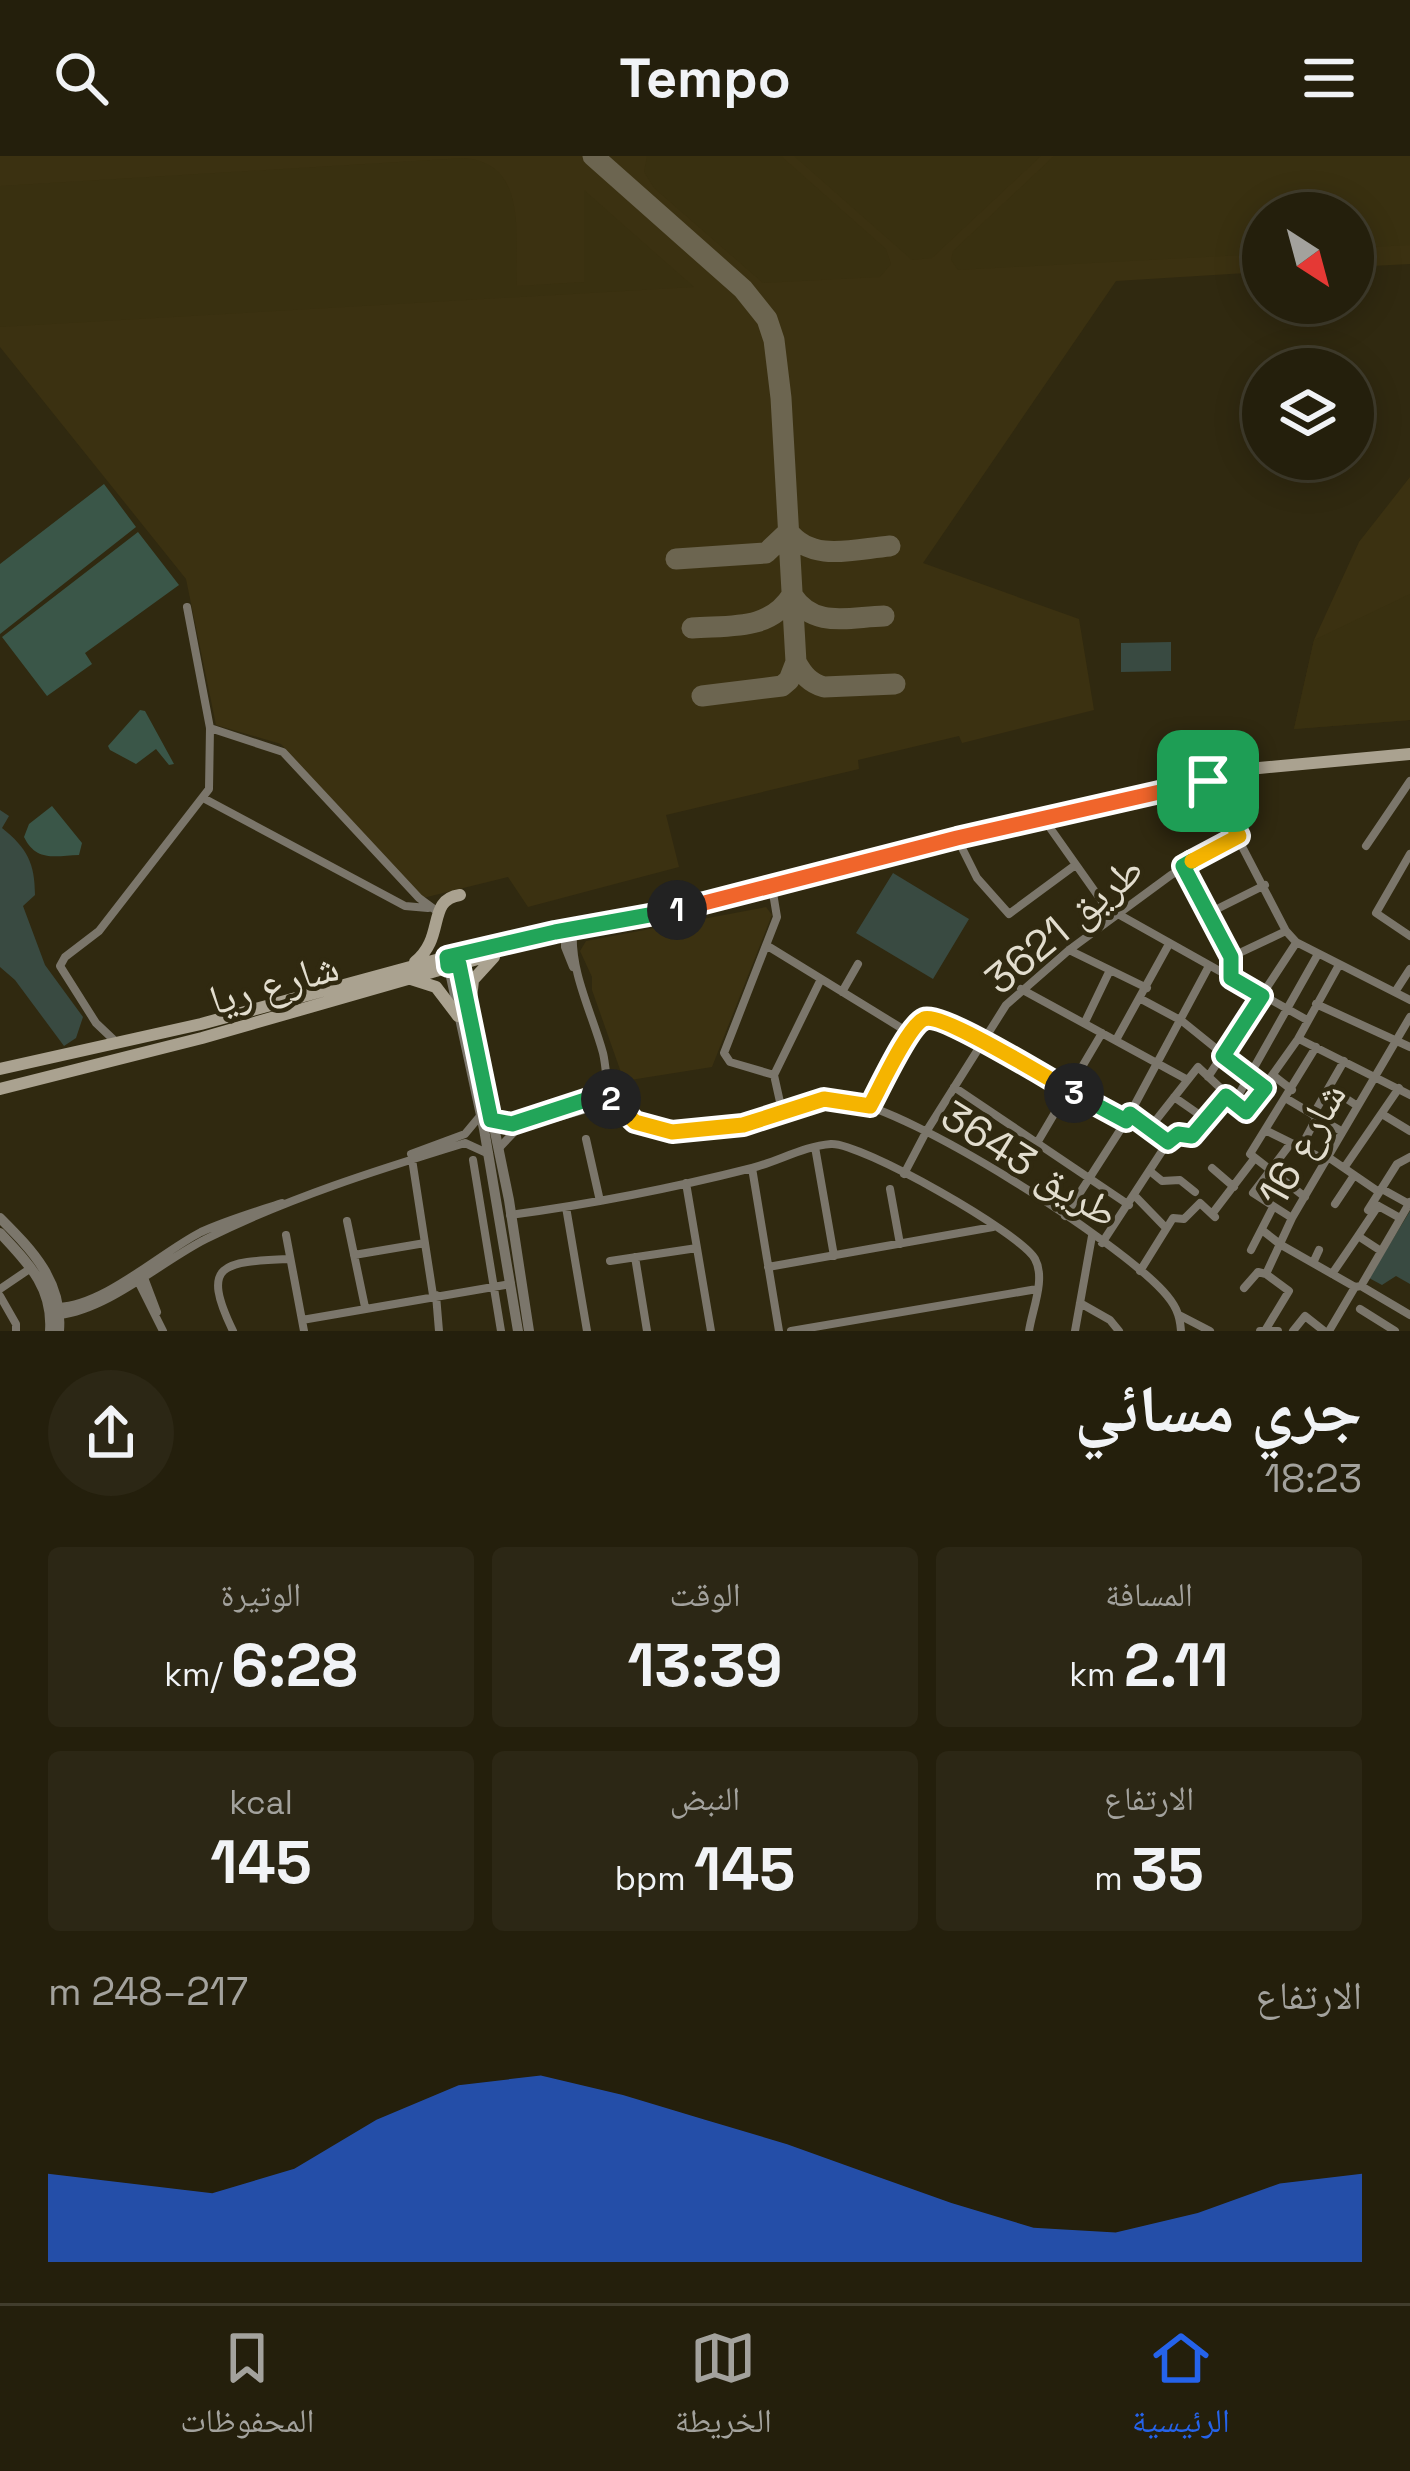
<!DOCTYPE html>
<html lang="ar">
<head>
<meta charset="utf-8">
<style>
	body { margin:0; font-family:"Space Grotesk","Noto Naskh Arabic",sans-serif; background:#2c2715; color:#f1f3f6; direction:rtl; height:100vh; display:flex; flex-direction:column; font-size:45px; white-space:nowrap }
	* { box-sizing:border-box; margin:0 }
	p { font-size:39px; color:#a3a29d }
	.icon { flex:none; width:66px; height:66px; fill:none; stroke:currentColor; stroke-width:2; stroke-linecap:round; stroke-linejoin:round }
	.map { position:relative; height:1175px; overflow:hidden; direction:ltr }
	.panel { display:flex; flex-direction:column; background:#241f0c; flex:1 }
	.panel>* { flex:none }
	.needle { width:78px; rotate:144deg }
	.tools { position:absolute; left:1242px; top:36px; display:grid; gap:24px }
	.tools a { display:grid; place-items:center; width:132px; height:132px; border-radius:50%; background:#241f0c; box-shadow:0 6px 30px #0003,0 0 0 3px #413d2d; font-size:60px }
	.pin { position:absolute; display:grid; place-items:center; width:102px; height:102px; color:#fff; margin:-51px; border-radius:24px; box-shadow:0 6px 18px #0006 }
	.km { position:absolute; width:60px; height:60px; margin:-30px; border-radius:50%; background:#222; color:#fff; font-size:33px; line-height:60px; text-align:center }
	.round { display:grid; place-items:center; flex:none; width:126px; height:126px; border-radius:63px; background:#2c2715 }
	.headline { display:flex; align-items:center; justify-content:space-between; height:204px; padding:0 48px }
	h1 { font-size:66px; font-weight:700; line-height:90px }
	.figures { display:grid; grid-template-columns:repeat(3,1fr); gap:18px; height:204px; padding:12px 48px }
	.figures div { display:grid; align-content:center; border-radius:12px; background:#2c2715; text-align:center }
	.figures b { font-size:60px; font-weight:700 }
	.figures small { font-size:33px; font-weight:400 }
	.figures p { font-size:33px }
	.chart { height:336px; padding:24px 48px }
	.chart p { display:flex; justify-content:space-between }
	.chart svg { width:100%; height:216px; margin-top:12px; fill:#2563eb; opacity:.7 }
	header { display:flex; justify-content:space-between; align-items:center; height:156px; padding:0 48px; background:#241f0c; font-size:54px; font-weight:700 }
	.tab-bar { display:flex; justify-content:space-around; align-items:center; height:168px; border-top:3px solid #413d2d; background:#241f0c; font-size:33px; color:#a3a29d }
	.tab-bar a { display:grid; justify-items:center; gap:6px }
	.tab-bar .selected { color:#2563eb }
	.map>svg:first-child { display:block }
	.built { fill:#3b3111 }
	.green { fill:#394a41 }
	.forest { fill:#3a5648 }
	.sand { fill:#393010 }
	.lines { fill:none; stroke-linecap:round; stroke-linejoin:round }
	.taxiway { stroke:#6c6550; stroke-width:21 }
	.minor { stroke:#7b766b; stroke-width:8 }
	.tertiary { stroke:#7b766b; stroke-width:10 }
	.secondary { stroke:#aaa290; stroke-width:12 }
	.split-1-casing { stroke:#fff; stroke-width:24 }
	.split-2-casing { stroke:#fff; stroke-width:24 }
	.split-3-casing { stroke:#fff; stroke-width:24 }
	.split-4-casing { stroke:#fff; stroke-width:24 }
	.split-5-casing { stroke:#fff; stroke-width:24 }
	.split-1 { stroke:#f0652b; stroke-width:15 }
	.split-2 { stroke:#22a559; stroke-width:15 }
	.split-3 { stroke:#f5b400; stroke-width:15 }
	.split-4 { stroke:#22a559; stroke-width:15 }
	.split-5 { stroke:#f5b400; stroke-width:15 }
	.labels { text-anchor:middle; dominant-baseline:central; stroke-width:9; stroke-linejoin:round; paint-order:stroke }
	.street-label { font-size:42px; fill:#e2ddce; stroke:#302910 }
</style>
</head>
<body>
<header><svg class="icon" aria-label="menu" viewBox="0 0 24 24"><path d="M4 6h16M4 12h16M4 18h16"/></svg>Tempo<svg class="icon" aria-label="search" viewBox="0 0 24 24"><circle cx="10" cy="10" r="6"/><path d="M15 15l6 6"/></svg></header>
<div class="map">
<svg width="1410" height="1175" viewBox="0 0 1410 1175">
	<rect width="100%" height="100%" fill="#302910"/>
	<path class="built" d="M0,0H1410V108L1353,111V57H1263V116L1116,125L923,407L1079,463L1094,554L962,587L959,580L858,604L859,613L666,659L679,711L528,751L508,721L423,742L281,588L216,569L186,423L0,191Z
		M1410,321V564L1294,573L1314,484L1359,386Z
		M766,751L772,759L712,911L624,925L592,834V821L580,795L586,785Z"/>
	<path class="green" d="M1171,486V515L1121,516V487Z
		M0,654L9,660L2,672C27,692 35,707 35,739L23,750L45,809L83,861L76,882L64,890L15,824L0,811Z
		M893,717L969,763L933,823L856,777Z
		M1410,1055V1128L1396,1120L1382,1129L1369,1122Z"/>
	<path class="forest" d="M104,328L136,371L0,478V408Z
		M138,376L179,429L85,497L92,508L47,540L2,481Z
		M140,554L145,555L174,608L169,609L156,593L136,608L110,594L108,590Z
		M52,650L82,687L79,699C55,700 36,706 24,681L29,668Z"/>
	<path class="sand" d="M647,0H781L886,93L891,108L880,121L763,127L654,32L644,16Z
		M794,0H1041L932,102L912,104Z
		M1054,0H1410V89L1353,92V57H1263V98L958,114L951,104L953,95Z
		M464,2C530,7 514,83 517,130L584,126V34L694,131L0,171V30Z
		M1410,438V564L1294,573L1314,484Z"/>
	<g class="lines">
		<path class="taxiway" d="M593,0L743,133L767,163L774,184L781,242L796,506C803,519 810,527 824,531L895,528
			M788,375C812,407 854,393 890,390
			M676,403L766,397L788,376
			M692,472C730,469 770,475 792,439C814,473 848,461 884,460
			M702,540L782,530L789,524L796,506"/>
		<path class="minor" d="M210,572L283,596L419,742L438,756
			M1208,625L1286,775L1296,786L1410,844
			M205,643L405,750L428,752
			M1043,662L1113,761
			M957,682L977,722L1009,758L1074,710
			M1366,690L1410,625
			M1410,698L1376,757L1410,780
			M1183,710L1231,801V822
			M772,731L777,761L724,897L730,906L774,919
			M1209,757L1265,729
			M1118,758L1307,864
			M573,774C570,816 592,857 603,897C607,914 606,934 612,951C626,988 710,976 739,969C775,961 807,939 845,944C913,954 1115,1083 1163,1135C1175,1148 1180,1158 1181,1175
			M565,776V791L573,811
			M766,789L911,878
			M1069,794L1147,832
			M1231,801L1286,775
			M1021,833L1186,923
			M842,836L858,808
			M1395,836L1410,813
			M1141,843L1182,865L1265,932
			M1316,848L1410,891
			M1085,866L1110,814
			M1299,883L1410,939
			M1116,884L1169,788
			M116,886L96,867L60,810L65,801L99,775L209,633L210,572L187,451
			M1274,920L1292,934
			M1208,921L1296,787
			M954,931L1129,1049
			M1330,932L1356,949
			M1174,941L1207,964
			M1287,943L1341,975
			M612,946L636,966
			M1234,947L1318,798
			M870,950C880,933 909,869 925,863C943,857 1099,951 1126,965
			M782,955L774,919L821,823
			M1130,958L1168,986L1177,978L1192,980L1225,940
			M1382,958L1410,975
			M1313,959L1344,905
			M491,964L512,968L609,936
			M1149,973L1198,911L1246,956L1298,883L1339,809
			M1265,974L1326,1004
			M586,983L600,1045
			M1037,987L1102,877
			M1291,987L1253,1037L1292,1062
			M500,991L517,973L612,946
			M815,991L834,1100
			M1301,991L1317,961
			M411,998L465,978L480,960
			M1328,1001L1379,1036
			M412,1003L433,1139
			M473,1004L501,1175
			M752,1012L779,1175
			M1212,1012L1234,1031
			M1344,1012L1399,932
			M1151,1016L1162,1025L1180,1024L1195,1036
			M904,1018L926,976L1006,849L1069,794L1171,719L1239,680
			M686,1027L711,1175
			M890,1033L900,1088
			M1382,1033L1409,1048
			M1135,1040L1165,1071
			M1305,1041L1250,998L1316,891
			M1335,1048L1353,1021
			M1375,1048L1400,1062
			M1378,1050L1358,1080L1381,1095
			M566,1051L587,1175
			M1368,1054L1397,1008L1410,1001
			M1212,1058L1254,1003
			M510,1059C592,1048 673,1032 752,1012C779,1005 804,990 831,988C860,986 1021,1077 1035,1103C1046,1123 1032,1154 1029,1175
			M1065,1060L1126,965L1209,810
			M347,1065L365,1151
			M1262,1074L1281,1089
			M286,1079L304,1175
			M1102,1087L1168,986
			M1283,1090L1355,1131
			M1251,1094L1272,1053
			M354,1099L425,1087
			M635,1101L647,1175
			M610,1105L697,1092
			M1313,1107L1319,1094
			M768,1111L993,1071
			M1140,1115L1173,1062L1184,1063L1200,1047L1215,1061
			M1266,1118L1289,1135L1266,1173
			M1332,1118L1358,1080
			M143,1119L157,1156
			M137,1123L163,1175
			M1361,1130L1410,1159
			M1244,1132L1258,1116L1266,1118L1292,1062L1410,861
			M0,1133L31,1112
			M436,1139L439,1175
			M0,1140L16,1168V1175
			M1080,1147L1110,1164L1119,1175
			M58,1151C105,1149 160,1097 201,1076C227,1064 255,1056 282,1047
			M1360,1153L1395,1175
			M59,1159C108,1154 162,1105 206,1083C288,1042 377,1014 465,987L489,998
			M1181,1160L1210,1175
			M302,1164L511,1128
			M233,1175C200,1107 223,1106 288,1103
			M791,1175L1037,1133
			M1075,1175L1092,1080
			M1260,1175H1278
			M1293,1175L1305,1160L1324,1175
			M1329,1175L1355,1131L1361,1130L1410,1046"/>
		<path class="tertiary" d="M459,801L509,1044L529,1175
			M448,807L484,973L518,1175
			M0,1062C33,1095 63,1126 59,1175
			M0,1077C28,1107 53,1131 50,1175"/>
		<path class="secondary" d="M415,806C446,781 426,744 460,739
			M411,823L436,831L458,860
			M469,862L473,824L494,801
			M0,913L201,868L458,798L734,741L957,682L1259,612L1410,598
			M0,933L202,882L495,798"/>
	</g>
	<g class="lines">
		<g class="split-1-casing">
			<path id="split-1" d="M677,754L957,682L1208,625"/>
		</g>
		<g class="split-2-casing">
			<path id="split-2" d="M611,943L610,936L512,968L491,964L459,808L448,810L447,801L555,776L677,754"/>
		</g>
		<g class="split-3-casing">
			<path id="split-3" d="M611,943L635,966L672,976L743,969L824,943L870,950C880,932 908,870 924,863C942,856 1052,925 1074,937"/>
		</g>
		<g class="split-4-casing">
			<path id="split-4" d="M1074,937L1126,965L1130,958L1168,986L1178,978L1192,980L1226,940L1246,956L1265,932L1223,900L1262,840L1231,822V801L1183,710L1192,705"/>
		</g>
		<g class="split-5-casing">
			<path id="split-5" d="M1192,705L1239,680L1208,625"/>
		</g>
		<use href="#split-1" class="split-1"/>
		<use href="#split-2" class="split-2"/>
		<use href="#split-3" class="split-3"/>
		<use href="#split-4" class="split-4"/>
		<use href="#split-5" class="split-5"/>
	</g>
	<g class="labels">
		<g class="street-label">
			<text transform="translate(1064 768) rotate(-40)">طريق 3621</text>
			<text transform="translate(274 827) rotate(-16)">شارع ريا</text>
			<text transform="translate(1302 988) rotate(-61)">شارع 16</text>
			<text transform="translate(1030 1008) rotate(32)">طريق 3643</text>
		</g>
	</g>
</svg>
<div class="tools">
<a><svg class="needle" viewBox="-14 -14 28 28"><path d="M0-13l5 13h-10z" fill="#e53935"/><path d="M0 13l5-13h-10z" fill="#a3a29d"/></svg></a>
<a><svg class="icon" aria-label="layers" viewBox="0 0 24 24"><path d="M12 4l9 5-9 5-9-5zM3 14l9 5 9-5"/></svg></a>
</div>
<div class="pin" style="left:1208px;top:625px;background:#1e9e55"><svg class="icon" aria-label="arrive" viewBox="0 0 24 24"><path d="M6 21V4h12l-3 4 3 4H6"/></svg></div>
<b class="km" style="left:677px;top:754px">1</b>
<b class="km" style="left:611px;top:943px">2</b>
<b class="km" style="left:1074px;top:937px">3</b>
</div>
<section class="panel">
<div class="headline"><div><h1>جري مسائي</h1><p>18:23</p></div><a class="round"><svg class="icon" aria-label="share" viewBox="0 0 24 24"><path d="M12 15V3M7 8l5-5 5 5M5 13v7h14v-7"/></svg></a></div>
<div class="figures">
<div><p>المسافة</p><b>2.11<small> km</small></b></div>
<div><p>الوقت</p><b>13:39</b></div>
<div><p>الوتيرة</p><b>6:28<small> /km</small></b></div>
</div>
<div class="figures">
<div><p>الارتفاع</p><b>35<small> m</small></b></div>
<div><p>النبض</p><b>145<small> bpm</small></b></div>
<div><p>kcal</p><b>145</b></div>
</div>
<div class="chart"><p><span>الارتفاع</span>217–248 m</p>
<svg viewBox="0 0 160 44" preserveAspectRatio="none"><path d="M0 44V26L10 28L20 30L30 25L40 15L50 8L60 6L70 10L80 15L90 20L100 26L110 32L120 37L130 38L140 34L150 28L160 26V44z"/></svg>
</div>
</section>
<nav class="tab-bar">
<a class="selected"><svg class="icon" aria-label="home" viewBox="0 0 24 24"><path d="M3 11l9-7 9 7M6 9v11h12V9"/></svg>الرئيسية</a>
<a><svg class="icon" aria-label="map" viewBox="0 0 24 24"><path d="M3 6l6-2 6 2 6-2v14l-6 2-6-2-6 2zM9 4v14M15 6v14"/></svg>الخريطة</a>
<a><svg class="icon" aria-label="saved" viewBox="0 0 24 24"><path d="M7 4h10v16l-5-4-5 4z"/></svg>المحفوظات</a>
</nav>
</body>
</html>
